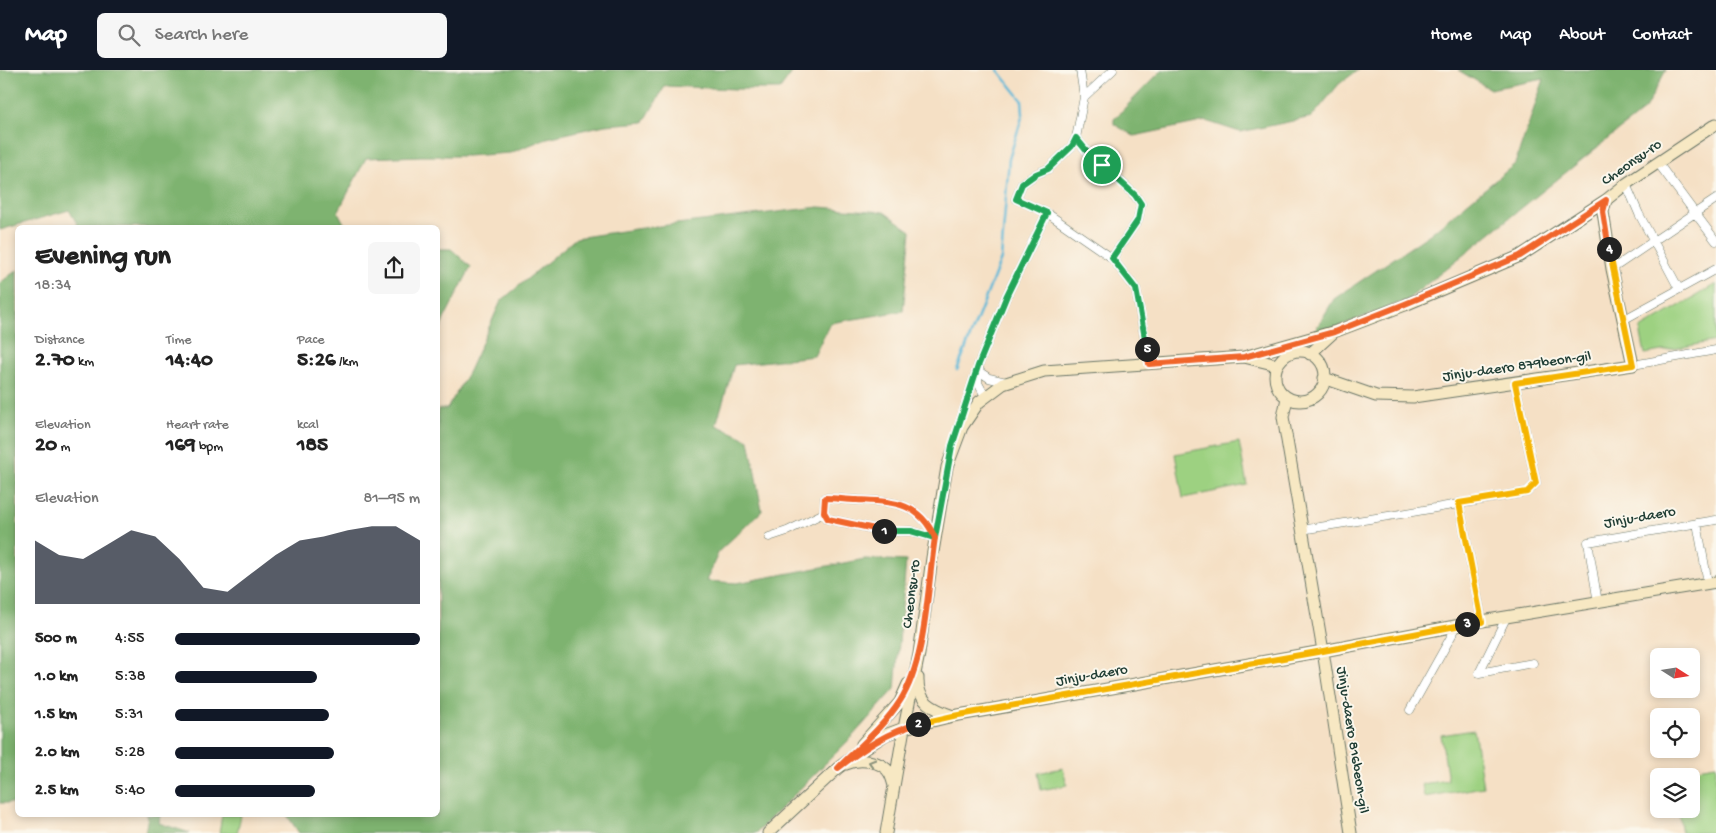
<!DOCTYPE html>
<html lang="en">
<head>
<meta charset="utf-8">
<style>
	body { margin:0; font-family:"Gochi Hand",sans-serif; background:#f6f6f6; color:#222; height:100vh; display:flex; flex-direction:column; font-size:19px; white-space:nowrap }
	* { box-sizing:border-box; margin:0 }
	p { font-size:16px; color:#767676 }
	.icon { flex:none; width:28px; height:28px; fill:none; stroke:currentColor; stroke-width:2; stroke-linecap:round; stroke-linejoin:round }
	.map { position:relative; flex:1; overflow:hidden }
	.side { position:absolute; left:15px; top:155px; width:425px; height:592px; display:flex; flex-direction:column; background:#fff; border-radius:8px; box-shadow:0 2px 8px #0003 }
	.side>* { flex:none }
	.needle { width:32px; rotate:102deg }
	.buttons { position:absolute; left:1650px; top:578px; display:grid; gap:10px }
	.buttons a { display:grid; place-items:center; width:50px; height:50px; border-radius:8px; background:#fff; box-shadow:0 2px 8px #0003; font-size:25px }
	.pin { position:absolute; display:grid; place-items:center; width:42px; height:42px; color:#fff; margin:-21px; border:2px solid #fff; border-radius:50%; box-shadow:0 1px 5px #0007 }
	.km { position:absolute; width:25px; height:25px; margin:-12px; border-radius:50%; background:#222; color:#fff; font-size:14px; line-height:25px; text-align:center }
	.round { display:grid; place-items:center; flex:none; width:52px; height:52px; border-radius:8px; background:#f6f6f6 }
	.head { display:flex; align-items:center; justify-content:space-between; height:85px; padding:0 20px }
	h1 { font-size:28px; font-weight:800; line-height:38px }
	.figures { display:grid; grid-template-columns:repeat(3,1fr); gap:8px; height:85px; padding:5px 20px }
	.figures div { display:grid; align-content:center }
	.figures b { font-size:21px; font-weight:800 }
	.figures small { font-size:14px; font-weight:400 }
	.figures p { font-size:14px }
	.chart { height:140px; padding:10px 20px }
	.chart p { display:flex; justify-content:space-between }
	.chart svg { width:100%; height:90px; margin-top:5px; fill:#111827; opacity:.7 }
	ul { padding:0 20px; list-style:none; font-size:16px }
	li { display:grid; grid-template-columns:80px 60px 1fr; align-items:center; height:38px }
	li i { height:12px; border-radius:6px; background:#111827 }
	header { display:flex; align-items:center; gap:30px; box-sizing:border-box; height:70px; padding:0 25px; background:#111827; color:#fff }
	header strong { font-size:24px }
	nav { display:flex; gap:28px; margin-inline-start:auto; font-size:18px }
	.search { width:350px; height:45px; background:#f6f6f6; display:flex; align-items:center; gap:12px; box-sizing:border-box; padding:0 18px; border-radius:8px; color:#767676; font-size:19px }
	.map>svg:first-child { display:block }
	.green { fill:#9dd181; stroke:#5e875a }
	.forest { fill:#7eb36f; stroke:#4e7852 }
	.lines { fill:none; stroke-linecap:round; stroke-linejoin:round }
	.stream { stroke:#5ab8d8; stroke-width:2.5 }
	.street-casing { stroke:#6a7667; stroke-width:9 }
	.secondary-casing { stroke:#6a7667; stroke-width:13 }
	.street { stroke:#fff; stroke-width:8 }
	.secondary { stroke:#f7e8c3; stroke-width:11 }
	.oneway { stroke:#8b927c }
	.split-1-casing { stroke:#fff; stroke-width:10 }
	.split-2-casing { stroke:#fff; stroke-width:10 }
	.split-3-casing { stroke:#fff; stroke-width:10 }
	.split-4-casing { stroke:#fff; stroke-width:10 }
	.split-5-casing { stroke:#fff; stroke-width:10 }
	.split-6-casing { stroke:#fff; stroke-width:10 }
	.split-1 { stroke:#22a559; stroke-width:6 }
	.split-2 { stroke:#f0652b; stroke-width:6 }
	.split-3 { stroke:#f5b400; stroke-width:6 }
	.split-4 { stroke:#f5b400; stroke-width:6 }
	.split-5 { stroke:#f0652b; stroke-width:6 }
	.split-6 { stroke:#22a559; stroke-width:6 }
	.labels { text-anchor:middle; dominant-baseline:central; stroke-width:4; stroke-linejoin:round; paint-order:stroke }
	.street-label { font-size:15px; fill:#1f3d34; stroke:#fbf7ec }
</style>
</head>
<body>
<header>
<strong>Map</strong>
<div class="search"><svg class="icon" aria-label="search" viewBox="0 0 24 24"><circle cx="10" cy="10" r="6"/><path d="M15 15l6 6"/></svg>Search here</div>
<nav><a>Home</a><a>Map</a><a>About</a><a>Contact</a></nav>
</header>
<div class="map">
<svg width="1716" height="763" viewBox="0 0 1716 763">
	<rect width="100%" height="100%" fill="#fbf7ec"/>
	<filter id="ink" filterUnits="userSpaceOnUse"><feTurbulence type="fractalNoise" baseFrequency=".02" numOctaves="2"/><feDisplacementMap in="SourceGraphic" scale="10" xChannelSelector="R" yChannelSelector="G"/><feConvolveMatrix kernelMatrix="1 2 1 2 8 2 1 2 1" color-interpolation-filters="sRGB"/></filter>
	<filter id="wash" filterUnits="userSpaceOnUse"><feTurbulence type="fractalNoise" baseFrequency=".0096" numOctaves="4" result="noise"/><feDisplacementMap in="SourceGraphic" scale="20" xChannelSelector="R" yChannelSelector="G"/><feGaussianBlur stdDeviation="1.12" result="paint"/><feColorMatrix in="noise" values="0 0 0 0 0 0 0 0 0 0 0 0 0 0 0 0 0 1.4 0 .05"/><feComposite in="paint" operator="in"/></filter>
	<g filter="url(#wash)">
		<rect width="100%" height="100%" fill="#f5e0c5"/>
		<path class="green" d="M1716,214V271L1645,284L1640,259Z
			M1239,372L1247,415L1183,428L1175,384Z
			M1474,660L1483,717L1424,727L1422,714L1448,710L1441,665Z
			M1716,695V763H1682L1678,739H1691V706H1673V702Z
			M1063,698L1067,715L1041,720L1038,703Z
			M222,745H241L237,763H219Z"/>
		<path class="forest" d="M0,0H794L780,19H736L665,16L644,52L605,55L547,68L510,83L467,86H421L366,88L338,142L346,157H75L78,155L69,140L0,160Z
			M1162,0H1358L1339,14L1312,47L1240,62L1206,51L1134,66L1114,54V49Z
			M1458,0H1666L1645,39L1407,230L1311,267L1334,229L1430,164L1515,94L1544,9L1490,19Z
			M819,137L884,142L911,161L903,241L830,253L814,286L734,295L716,355L749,370L762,441L719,481L706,511L737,513L865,489L906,491L895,619L848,671L756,763H299L287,745H438V339H447L469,301L501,231L576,168L635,159Z
			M438,179H451L471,197L444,249L438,266Z
			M17,200L18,733H0V213Z
			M146,745H160L159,753L190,763H145L148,746Z"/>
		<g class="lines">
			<path class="stream" d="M957,300L1001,189L1009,89L1023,44L1022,30L998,0"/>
		</g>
	</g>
	<g filter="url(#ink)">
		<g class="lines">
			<g class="street-casing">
				<path id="street" d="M1080,0L1084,27L1076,68L1072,76L1048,99L1036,104L1022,114L1016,129L1047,143L1112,188L1136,219L1149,294
					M1084,27L1113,0
					M1076,68C1081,74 1086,81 1092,87C1108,102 1129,115 1141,134L1138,150L1112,188
					M1626,114L1639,144L1679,219
					M1716,129L1695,143L1716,171
					M1612,199L1695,143L1658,93
					M1623,250L1716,199
					M1633,295L1716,280
					M979,298L980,302L989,308L1006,312
					M985,326L978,313V296L1007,225L1047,143
					M959,356L975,305
					M825,428C836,428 846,430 857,430C892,432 919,431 935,468L911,461L888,462L828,449L824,443Z
					M1459,433L1482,551
					M1697,453L1708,513
					M1301,460L1401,444L1527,422L1536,413L1515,313
					M769,467L787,461L824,443
					M1598,533L1588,472L1716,450
					M1506,548L1479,603L1533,593
					M1410,640L1457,556"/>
			</g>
			<g class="secondary-casing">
				<path id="secondary" d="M1275 306a25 25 0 1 1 50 0a25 25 0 1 1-50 0Z
					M1310,284L1334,262L1405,235L1520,186L1606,130
					M1244,287L1332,262
					M1324,308L1376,326L1413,327L1633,295L1612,199L1603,142L1606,130L1626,114L1716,54
					M1287,328L1283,347L1323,581L1351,763
					M918,608C917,632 933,639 953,646
					M862,674L900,632L908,614
					M846,694C859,688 883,690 890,704C892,708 893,712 894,716
					M768,763L838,698L871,674L885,665L904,658L953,646L1323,581L1482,551L1716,512
					M886,763L904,658L919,584L932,488L947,397L962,357L979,332L1003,314L1044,301L1244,287L1277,295"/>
			</g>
			<use href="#street" class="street"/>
			<use href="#secondary" class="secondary"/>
		</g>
		<defs><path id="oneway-chevron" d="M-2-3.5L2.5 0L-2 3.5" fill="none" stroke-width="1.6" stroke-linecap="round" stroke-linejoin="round" transform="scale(1.25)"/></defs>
		<use class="oneway" href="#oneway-chevron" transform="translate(872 693) rotate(-164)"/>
	</g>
	<g class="lines" filter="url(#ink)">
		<g class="split-1-casing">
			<path id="split-1" d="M884,461H911L935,468L952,376L978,296L1007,225L1047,143L1016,129L1022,114L1036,104L1048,99L1072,76L1076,68L1090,85L1102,95"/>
		</g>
		<g class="split-2-casing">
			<path id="split-2" d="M884,461L828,449L824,442L825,428C836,428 846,430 857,430C892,432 919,431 935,468C927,517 927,589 900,631C884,656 859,677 838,698C863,679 887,662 918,654"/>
		</g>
		<g class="split-3-casing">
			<path id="split-3" d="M918,654L953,646L1323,581L1467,554"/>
		</g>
		<g class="split-4-casing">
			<path id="split-4" d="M1467,554L1482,552L1459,433L1527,422L1536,413L1515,313L1633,295L1609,179"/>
		</g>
		<g class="split-5-casing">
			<path id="split-5" d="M1147,279L1149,294L1244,287L1334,262L1405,234L1520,186L1606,130L1603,142L1609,179"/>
		</g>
		<g class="split-6-casing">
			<path id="split-6" d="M1102,95L1135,125L1141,134L1138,150L1112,188L1136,219L1147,279"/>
		</g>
		<use href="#split-1" class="split-1"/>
		<use href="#split-2" class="split-2"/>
		<use href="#split-3" class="split-3"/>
		<use href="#split-4" class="split-4"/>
		<use href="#split-5" class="split-5"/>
		<use href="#split-6" class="split-6"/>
	</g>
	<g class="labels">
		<g class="street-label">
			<text transform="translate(1632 93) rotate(-35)">Cheonsu-ro</text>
			<text transform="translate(1517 297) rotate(-8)">Jinju-daero 879beon-gil</text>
			<text transform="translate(1640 448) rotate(-10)">Jinju-daero</text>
			<text transform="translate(912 524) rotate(-83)">Cheonsu-ro</text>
			<text transform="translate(1092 606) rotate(-10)">Jinju-daero</text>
			<text transform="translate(1352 670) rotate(81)">Jinju-daero 816beon-gil</text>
		</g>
	</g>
</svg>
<div class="buttons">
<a><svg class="needle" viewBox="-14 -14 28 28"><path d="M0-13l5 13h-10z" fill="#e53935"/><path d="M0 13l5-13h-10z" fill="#767676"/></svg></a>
<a><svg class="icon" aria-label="locate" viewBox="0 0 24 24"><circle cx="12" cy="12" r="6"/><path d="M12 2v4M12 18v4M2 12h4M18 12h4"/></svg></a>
<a><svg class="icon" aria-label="layers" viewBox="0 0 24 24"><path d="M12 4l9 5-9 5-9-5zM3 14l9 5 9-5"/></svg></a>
</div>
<div class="pin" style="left:1102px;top:95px;background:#1e9e55"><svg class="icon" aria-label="arrive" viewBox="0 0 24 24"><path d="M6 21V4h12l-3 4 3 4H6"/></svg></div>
<b class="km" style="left:884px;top:461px">1</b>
<b class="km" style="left:918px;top:654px">2</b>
<b class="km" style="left:1467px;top:554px">3</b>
<b class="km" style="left:1609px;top:179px">4</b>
<b class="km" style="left:1147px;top:279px">5</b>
<section class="side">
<div class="head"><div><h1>Evening run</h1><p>18:34</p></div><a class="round"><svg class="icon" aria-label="share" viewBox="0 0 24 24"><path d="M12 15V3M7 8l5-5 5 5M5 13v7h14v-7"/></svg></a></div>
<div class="figures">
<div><p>Distance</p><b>2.70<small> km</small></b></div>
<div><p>Time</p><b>14:40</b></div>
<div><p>Pace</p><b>5:26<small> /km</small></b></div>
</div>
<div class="figures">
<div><p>Elevation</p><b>20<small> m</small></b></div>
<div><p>Heart rate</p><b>169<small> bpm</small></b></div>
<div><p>kcal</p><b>185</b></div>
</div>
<div class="chart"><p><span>Elevation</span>81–95 m</p>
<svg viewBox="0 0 160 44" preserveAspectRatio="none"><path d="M0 44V13L10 20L20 22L30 15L40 8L50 11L60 22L70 36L80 38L90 29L100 20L110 13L120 11L130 8L140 6L150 6L160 13V44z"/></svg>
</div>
<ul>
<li><b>500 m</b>4:55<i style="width:100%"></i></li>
<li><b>1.0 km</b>5:38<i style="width:58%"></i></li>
<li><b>1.5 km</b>5:31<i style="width:63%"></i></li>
<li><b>2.0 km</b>5:28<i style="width:65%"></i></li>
<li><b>2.5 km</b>5:40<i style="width:57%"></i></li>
</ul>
</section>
</div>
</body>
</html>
